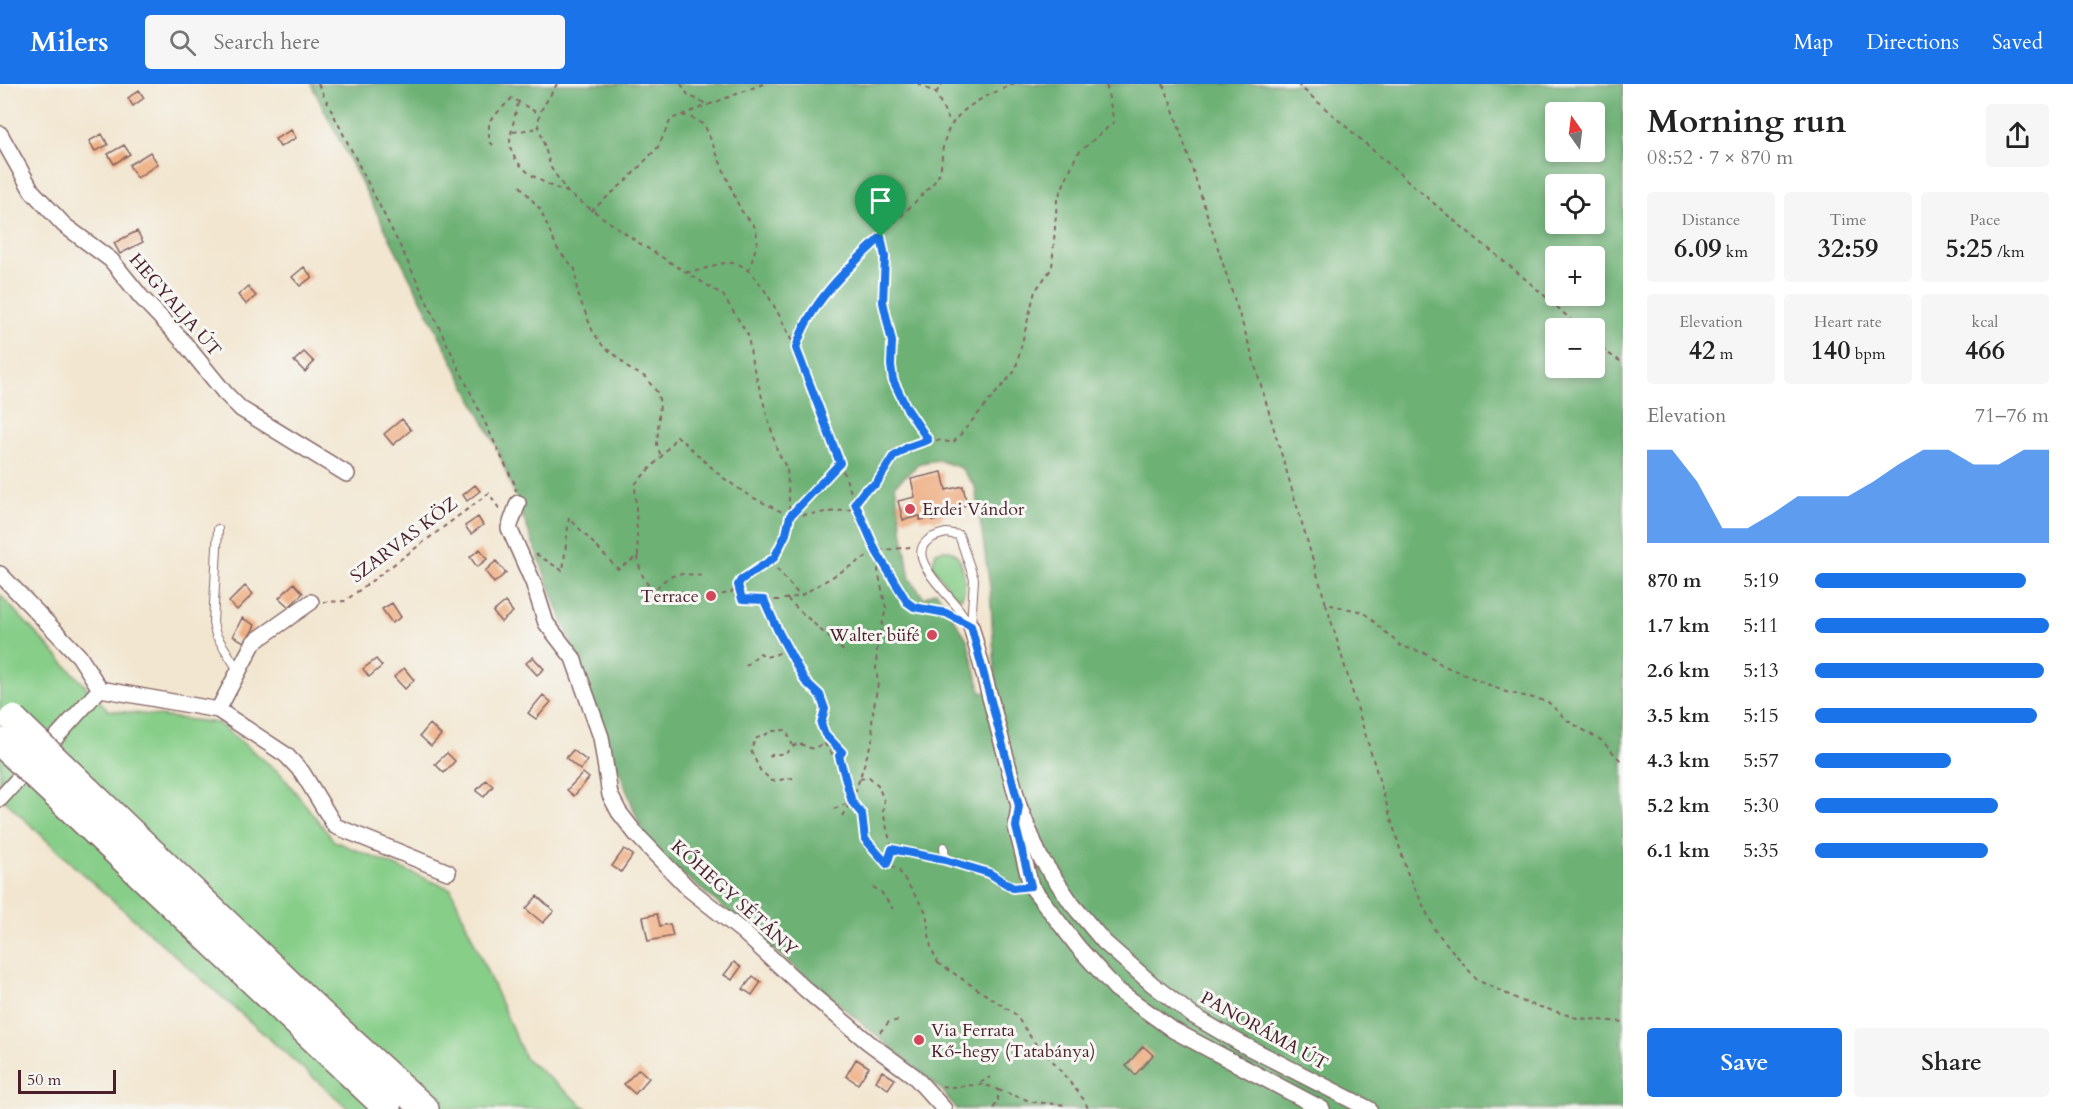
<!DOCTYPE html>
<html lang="en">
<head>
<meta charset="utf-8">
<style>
	body { margin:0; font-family:Cardo,serif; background:#f6f6f6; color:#222; height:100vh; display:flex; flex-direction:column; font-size:22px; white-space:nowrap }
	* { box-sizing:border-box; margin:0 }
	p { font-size:20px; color:#767676 }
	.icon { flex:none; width:33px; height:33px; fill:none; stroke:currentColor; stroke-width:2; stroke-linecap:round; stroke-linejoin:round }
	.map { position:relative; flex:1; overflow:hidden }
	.sheet { display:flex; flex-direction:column; background:#fff; width:450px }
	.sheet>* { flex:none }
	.needle { width:39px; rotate:346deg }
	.buttons { position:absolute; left:1545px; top:18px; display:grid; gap:12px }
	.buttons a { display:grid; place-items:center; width:60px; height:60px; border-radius:6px; background:#fff; box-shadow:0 3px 9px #0003; font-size:30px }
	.scale { position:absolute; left:18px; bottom:15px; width:98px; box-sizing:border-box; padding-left:6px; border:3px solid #4a1f2b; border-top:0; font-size:16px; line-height:21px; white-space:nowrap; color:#4a1f2b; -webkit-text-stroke:4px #f6f6f2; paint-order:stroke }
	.pin { position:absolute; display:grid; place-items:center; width:51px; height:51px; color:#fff; margin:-62px -26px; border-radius:50% 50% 50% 0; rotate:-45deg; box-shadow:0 0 6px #0007 }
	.pin .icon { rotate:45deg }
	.round { display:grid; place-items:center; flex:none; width:63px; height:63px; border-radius:6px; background:#f6f6f6 }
	.overview { display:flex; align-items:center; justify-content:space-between; height:102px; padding:0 24px }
	h1 { font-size:33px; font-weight:600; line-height:45px }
	.stats { display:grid; grid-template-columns:repeat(3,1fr); gap:9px; height:102px; padding:6px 24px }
	.stats div { display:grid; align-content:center; border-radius:6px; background:#f6f6f6; text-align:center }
	.stats b { font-size:26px; font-weight:600 }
	.stats small { font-size:16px; font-weight:400 }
	.stats p { font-size:16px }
	.chart { height:168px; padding:12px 24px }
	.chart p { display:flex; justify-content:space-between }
	.chart svg { width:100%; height:108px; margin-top:6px; fill:#1a73e8; opacity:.7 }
	.primary-button { display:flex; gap:12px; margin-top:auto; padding:12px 24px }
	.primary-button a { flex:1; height:69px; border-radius:6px; background:#1a73e8; color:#fff; font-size:24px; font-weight:600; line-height:69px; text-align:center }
	.primary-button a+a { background:#f6f6f6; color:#222 }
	ul { padding:0 24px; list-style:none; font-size:20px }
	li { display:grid; grid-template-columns:96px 72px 1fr; align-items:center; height:45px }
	li i { height:15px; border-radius:8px; background:#1a73e8 }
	header { display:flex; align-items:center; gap:36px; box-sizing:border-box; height:84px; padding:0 30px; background:#1a73e8; color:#fff }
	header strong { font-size:28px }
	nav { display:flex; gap:33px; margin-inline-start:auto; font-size:21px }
	.search { width:420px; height:54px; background:#f6f6f6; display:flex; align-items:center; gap:15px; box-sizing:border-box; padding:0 21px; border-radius:6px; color:#767676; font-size:22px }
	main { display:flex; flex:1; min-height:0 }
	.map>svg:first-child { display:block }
	.green { fill:#87ce89; stroke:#68765a; stroke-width:1.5 }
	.forest { fill:#6db175; stroke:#5c6850; stroke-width:1.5; fill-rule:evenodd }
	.building { fill:#eeab7e }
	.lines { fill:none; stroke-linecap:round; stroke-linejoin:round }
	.service-casing { stroke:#856565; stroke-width:10 }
	.minor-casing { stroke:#856565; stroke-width:18 }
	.motorway-casing { stroke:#856565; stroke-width:30 }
	.path { stroke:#856565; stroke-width:2; stroke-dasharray:4.5 4.5; stroke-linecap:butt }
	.service { stroke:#fff; stroke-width:8 }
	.minor { stroke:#fff; stroke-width:15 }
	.motorway { stroke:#fff; stroke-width:27 }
	.motorway-bridge-casing { stroke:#856565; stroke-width:30; stroke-linecap:butt }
	.motorway-bridge { stroke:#fff; stroke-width:27 }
	.route-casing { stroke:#fff; stroke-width:12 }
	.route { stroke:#1a73e8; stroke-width:8 }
	.poi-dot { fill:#d1495b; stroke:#f6f6f2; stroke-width:2 }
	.labels { text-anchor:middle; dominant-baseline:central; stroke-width:6; stroke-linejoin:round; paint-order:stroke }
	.street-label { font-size:18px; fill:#4a1f2b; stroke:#f6f6f2 }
	.poi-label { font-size:18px; fill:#4a1f2b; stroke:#f6f6f2; text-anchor:start }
</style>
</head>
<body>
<header>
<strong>Milers</strong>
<div class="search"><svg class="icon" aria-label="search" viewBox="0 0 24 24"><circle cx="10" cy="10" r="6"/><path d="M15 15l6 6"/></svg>Search here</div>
<nav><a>Map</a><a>Directions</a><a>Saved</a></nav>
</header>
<main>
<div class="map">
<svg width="1623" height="1025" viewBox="0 0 1623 1025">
	<rect width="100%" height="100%" fill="#f6f6f2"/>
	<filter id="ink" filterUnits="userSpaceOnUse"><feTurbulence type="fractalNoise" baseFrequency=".0167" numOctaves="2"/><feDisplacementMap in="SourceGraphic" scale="12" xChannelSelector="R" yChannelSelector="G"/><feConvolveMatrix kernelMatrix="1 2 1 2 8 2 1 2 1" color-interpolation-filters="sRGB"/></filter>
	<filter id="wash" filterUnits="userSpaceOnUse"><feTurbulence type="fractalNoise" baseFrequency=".008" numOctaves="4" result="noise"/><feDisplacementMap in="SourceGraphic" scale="24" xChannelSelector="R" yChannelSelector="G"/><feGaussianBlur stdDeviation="1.35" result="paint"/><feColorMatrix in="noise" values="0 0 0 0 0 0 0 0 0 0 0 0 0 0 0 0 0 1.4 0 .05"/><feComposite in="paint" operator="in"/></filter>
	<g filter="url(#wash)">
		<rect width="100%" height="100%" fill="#f2e6d0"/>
		<path class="green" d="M942,466C945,466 949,466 952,467C964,474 968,505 961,514L952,509L932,481L936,468Z
			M0,511L108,626L218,639L281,690L334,757L451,805L525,974L587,1025H349L76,784L0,712Z"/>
		<path class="forest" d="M311,0H1623V1025H956L943,1007L647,760L497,364ZM1556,28H1594V68H1556ZM1556,100H1594V140H1556ZM1556,172H1594V212H1556ZM1556,244H1594V284H1556ZM938,376L961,384L975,402L990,503L996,605L981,609L967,555L936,507L924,514L910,495L895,401L920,379Z"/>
		<g id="blocks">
			<path class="building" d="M139,6L144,14L133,22L128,14Z
				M291,46L296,54L280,63L275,55Z
				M102,50L108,61L95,67L89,57Z
				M124,61L130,70L114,80L108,70Z
				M150,68L158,80L137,94L129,81Z
				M137,147L143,158L120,170L114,159Z
				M304,183L312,193L300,202L292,193Z
				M248,203L256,212L246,220L238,211Z
				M304,268L314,278L305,288L294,277Z
				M402,335L411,346L393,361L384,350Z
				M942,388L946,406L963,402L967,421L950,425L951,429L942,431L943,435L933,437L932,434L920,436V432L903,436L898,417L915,413L911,395Z
				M475,401L480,407L467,417L463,411Z
				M478,433L483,441L471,450L465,442Z
				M480,465L487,475L477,483L470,473Z
				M496,477L506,489L494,499L485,487Z
				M294,499L303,509L289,523L279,514Z
				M245,502L253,510L237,526L229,518Z
				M505,518L513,528L501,538L493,528Z
				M392,519L401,533L392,539L382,525Z
				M242,534L255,541L246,559L233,552Z
				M533,573L544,585L537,591L526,579Z
				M376,575L382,582L369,593L363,585Z
				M404,584L414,596L405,605L394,593Z
				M543,611L551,618L536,635L528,629Z
				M430,640L441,651L431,662L420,652Z
				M573,666L587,677L580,686L566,674Z
				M447,669L455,677L444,689L435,680Z
				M583,689L589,694L574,712L567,706Z
				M486,696L493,702L484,713L476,707Z
				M624,765L633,771L621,788L612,782Z
				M537,812L554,827L543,839L526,825Z
				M657,830L660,842L670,840L673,852L648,857L643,833Z
				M734,878L741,883L732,896L724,891Z
				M753,892L761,898L752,911L743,905Z
				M1143,962L1153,971L1135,991L1126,982Z
				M856,975L869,983L858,1000L846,992Z
				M639,985L649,994L635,1010L624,1000Z
				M882,987L895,995L888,1005L876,997Z"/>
		</g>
	</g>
	<g filter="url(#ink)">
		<use href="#blocks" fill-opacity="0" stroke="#856565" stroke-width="1.5"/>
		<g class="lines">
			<g class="service-casing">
				<path id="service" d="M218,445L213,539L216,551L238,586
					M946,449L959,451L974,495L971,542C965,534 960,526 954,519C936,497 895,460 946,449Z
					M944,763L945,776L989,789L1013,804L1031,802"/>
			</g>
			<g class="minor-casing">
				<path id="minor" d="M0,50L32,107L64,141L111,176L141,213L181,255L225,309L241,325L347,390
					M518,419L509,444L533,498L546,539L573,574L601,653L610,711L619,728L636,750L689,805L742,847L805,905L868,958L914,992L944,1025
					M0,490L79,572L100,605
					M971,542L1019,722L1040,773L1072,820L1104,858L1152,900L1192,931L1240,959L1369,1025
					M100,605L218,626L254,558L311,518
					M218,626L286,671L302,688L335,742L448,788
					M0,715L100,605
					M1019,722L1016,743L1031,802L1078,863L1116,905L1173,946L1322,1025"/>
			</g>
			<g class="motorway-casing">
				<path id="motorway" d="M88,707L322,931L425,1025
					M69,723L388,1025"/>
			</g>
			<path class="path" d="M318,0L401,164L515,401L516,407
				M557,0L540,28L538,40L551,84L568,109L639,159L723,211L748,251L752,278L777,366L787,385L790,432L786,450L774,474L741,496L739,503L730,509L711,512
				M681,0L688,11L708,21L763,0
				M918,0L936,9L950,39
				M1163,0L1171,19L1246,251L1326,520L1363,528L1401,562L1428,570L1442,581L1506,608L1547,617L1568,637L1601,656L1623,679
				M1297,0C1339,36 1380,73 1422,109C1474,155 1530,195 1579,244
				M936,9L942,0
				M518,19C516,27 509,55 510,61C514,86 546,101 567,108
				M682,31L695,35L705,42L740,125L755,143L758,156L749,187
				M513,48L539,44
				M493,61L489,57V37L512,14L539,30
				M520,102L540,125L558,166L575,185L577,208L593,248L603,262L619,274L628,284L645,293L657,308L660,319L657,360L661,373
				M591,127L627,96L658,63L671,35L708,21
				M881,152L885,173L883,218L892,258L891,281L893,295L906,323L928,356
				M686,188C704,189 722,173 740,181C781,199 837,375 856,421C865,444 876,466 888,487C895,498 901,513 910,522L937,526L949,531
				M1594,260L1623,279
				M796,265C815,201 893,145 936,96C944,83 940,73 944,59C952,24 985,13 1014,0
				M855,419C863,408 868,408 876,400C882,395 883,385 888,379C902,359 930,352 953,359L1015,287L1035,207L1052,184L1057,116L1077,70L1114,38L1106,0
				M790,431L840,379
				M536,470L563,487L569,434L618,485L638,472L635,400L661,373L677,352L722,393L748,411L790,432L857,425
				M638,472C639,487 644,497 654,508C667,489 679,488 701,492
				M771,478L800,512
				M739,503L742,515L779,516L800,512L876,467L911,463
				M787,515L847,570
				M764,516L779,549L805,596L820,611L825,625L821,640L825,650L842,668L839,672L833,671L824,659L813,665L798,659L785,670H773L767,675
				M323,518L345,517L489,409L500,426
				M1326,520L1407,788L1435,846L1477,896L1524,918L1577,934L1623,938
				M746,582L760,569L766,573L777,570L787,564
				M839,672L852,718L863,730L865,755L887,780L883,781
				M793,694L772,697L760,686L751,667L755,655L773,647L786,646L793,662
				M860,695L869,693L878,701L884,717L883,728L892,765L887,780L898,785L926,828L931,864L938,879L933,880
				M834,725L851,718
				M842,732L854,712L873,653L872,634L878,599L876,584L877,562L886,524L878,487L879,474
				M892,765L934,773
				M873,803L881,808L893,825
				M938,879L1015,930L1034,958L1046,969L1085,1017L1088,1025
				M880,948L889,938L900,936
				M980,999L990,993
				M942,1002C962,1006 979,995 998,1006V1017L993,1025
				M998,1006L1033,1018L1067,1021"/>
			<use href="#service" class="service"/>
			<use href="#minor" class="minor"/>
			<use href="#motorway" class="motorway"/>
			<g class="motorway-bridge-casing">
				<path id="motorway-bridge" d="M13,635L88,707
					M0,658L69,723"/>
			</g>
			<use href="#motorway-bridge" class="motorway-bridge"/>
		</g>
	</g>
	<g class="lines" filter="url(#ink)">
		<g class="route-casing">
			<path id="route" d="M881,153L885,173L883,218L892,258L891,281L893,296L906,323L928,356L908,363L893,373L876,400L865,406L855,419L876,467L907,518L914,523L946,529L971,542L1019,722L1016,743L1031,802L1013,804L989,789L945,776L892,765L887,780L865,755L862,730L852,718L839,672L842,668L825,650L821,640L825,625L820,611L805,597L779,549L764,516L742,515L738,501L741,496L774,474L786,450L790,432L840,379L796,264C809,219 848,184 881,153Z"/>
		</g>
		<use href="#route" class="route"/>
	</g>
	<g class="poi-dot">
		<circle cx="910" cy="425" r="6"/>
		<circle cx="711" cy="512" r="6"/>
		<circle cx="932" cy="551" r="6"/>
		<circle cx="919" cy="956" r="6"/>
	</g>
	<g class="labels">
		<g class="street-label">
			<text transform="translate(175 221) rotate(49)">HEGYALJA ÚT</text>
			<text transform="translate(404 456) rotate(-37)">SZARVAS KÖZ</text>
			<text transform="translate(734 814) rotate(42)">KŐHEGY SÉTÁNY</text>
			<text transform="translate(1264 947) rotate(29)">PANORÁMA ÚT</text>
		</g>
		<g class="poi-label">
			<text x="922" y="425">Erdei Vándor</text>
			<text x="699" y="512" text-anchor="end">Terrace</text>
			<text x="920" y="551" text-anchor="end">Walter büfé</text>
			<text x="931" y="946">Via Ferrata<tspan x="931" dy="21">Kő-hegy (Tatabánya)</tspan></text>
		</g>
	</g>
</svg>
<div class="buttons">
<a><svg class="needle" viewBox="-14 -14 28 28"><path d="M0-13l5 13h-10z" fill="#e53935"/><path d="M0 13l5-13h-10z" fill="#767676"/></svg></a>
<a><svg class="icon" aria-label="locate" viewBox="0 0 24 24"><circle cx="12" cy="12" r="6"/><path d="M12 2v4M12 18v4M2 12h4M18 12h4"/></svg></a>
<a>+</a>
<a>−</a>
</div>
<div class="scale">50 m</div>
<div class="pin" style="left:881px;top:153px;background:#1e9e55"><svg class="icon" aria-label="arrive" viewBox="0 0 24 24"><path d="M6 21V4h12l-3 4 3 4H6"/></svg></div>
</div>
<section class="sheet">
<div class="overview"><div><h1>Morning run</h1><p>08:52 · 7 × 870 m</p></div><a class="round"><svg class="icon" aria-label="share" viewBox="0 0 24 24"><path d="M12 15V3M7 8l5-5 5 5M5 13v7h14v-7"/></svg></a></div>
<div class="stats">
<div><p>Distance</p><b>6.09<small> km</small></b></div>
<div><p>Time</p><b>32:59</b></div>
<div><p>Pace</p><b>5:25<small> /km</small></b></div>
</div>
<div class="stats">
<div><p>Elevation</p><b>42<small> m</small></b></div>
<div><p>Heart rate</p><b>140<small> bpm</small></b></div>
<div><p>kcal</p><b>466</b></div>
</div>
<div class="chart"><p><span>Elevation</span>71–76 m</p>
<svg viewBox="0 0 160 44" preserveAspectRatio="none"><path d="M0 44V6L10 6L20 19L30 38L40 38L50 32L60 25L70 25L80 25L90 19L100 12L110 6L120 6L130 12L140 12L150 6L160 6V44z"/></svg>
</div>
<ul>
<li><b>870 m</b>5:19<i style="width:90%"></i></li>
<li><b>1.7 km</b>5:11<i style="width:100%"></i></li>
<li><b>2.6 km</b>5:13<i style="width:98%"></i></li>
<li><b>3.5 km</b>5:15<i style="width:95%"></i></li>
<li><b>4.3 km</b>5:57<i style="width:58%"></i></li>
<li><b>5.2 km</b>5:30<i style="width:78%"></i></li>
<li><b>6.1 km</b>5:35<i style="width:74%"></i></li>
</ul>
<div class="primary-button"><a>Save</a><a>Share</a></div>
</section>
</main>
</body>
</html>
